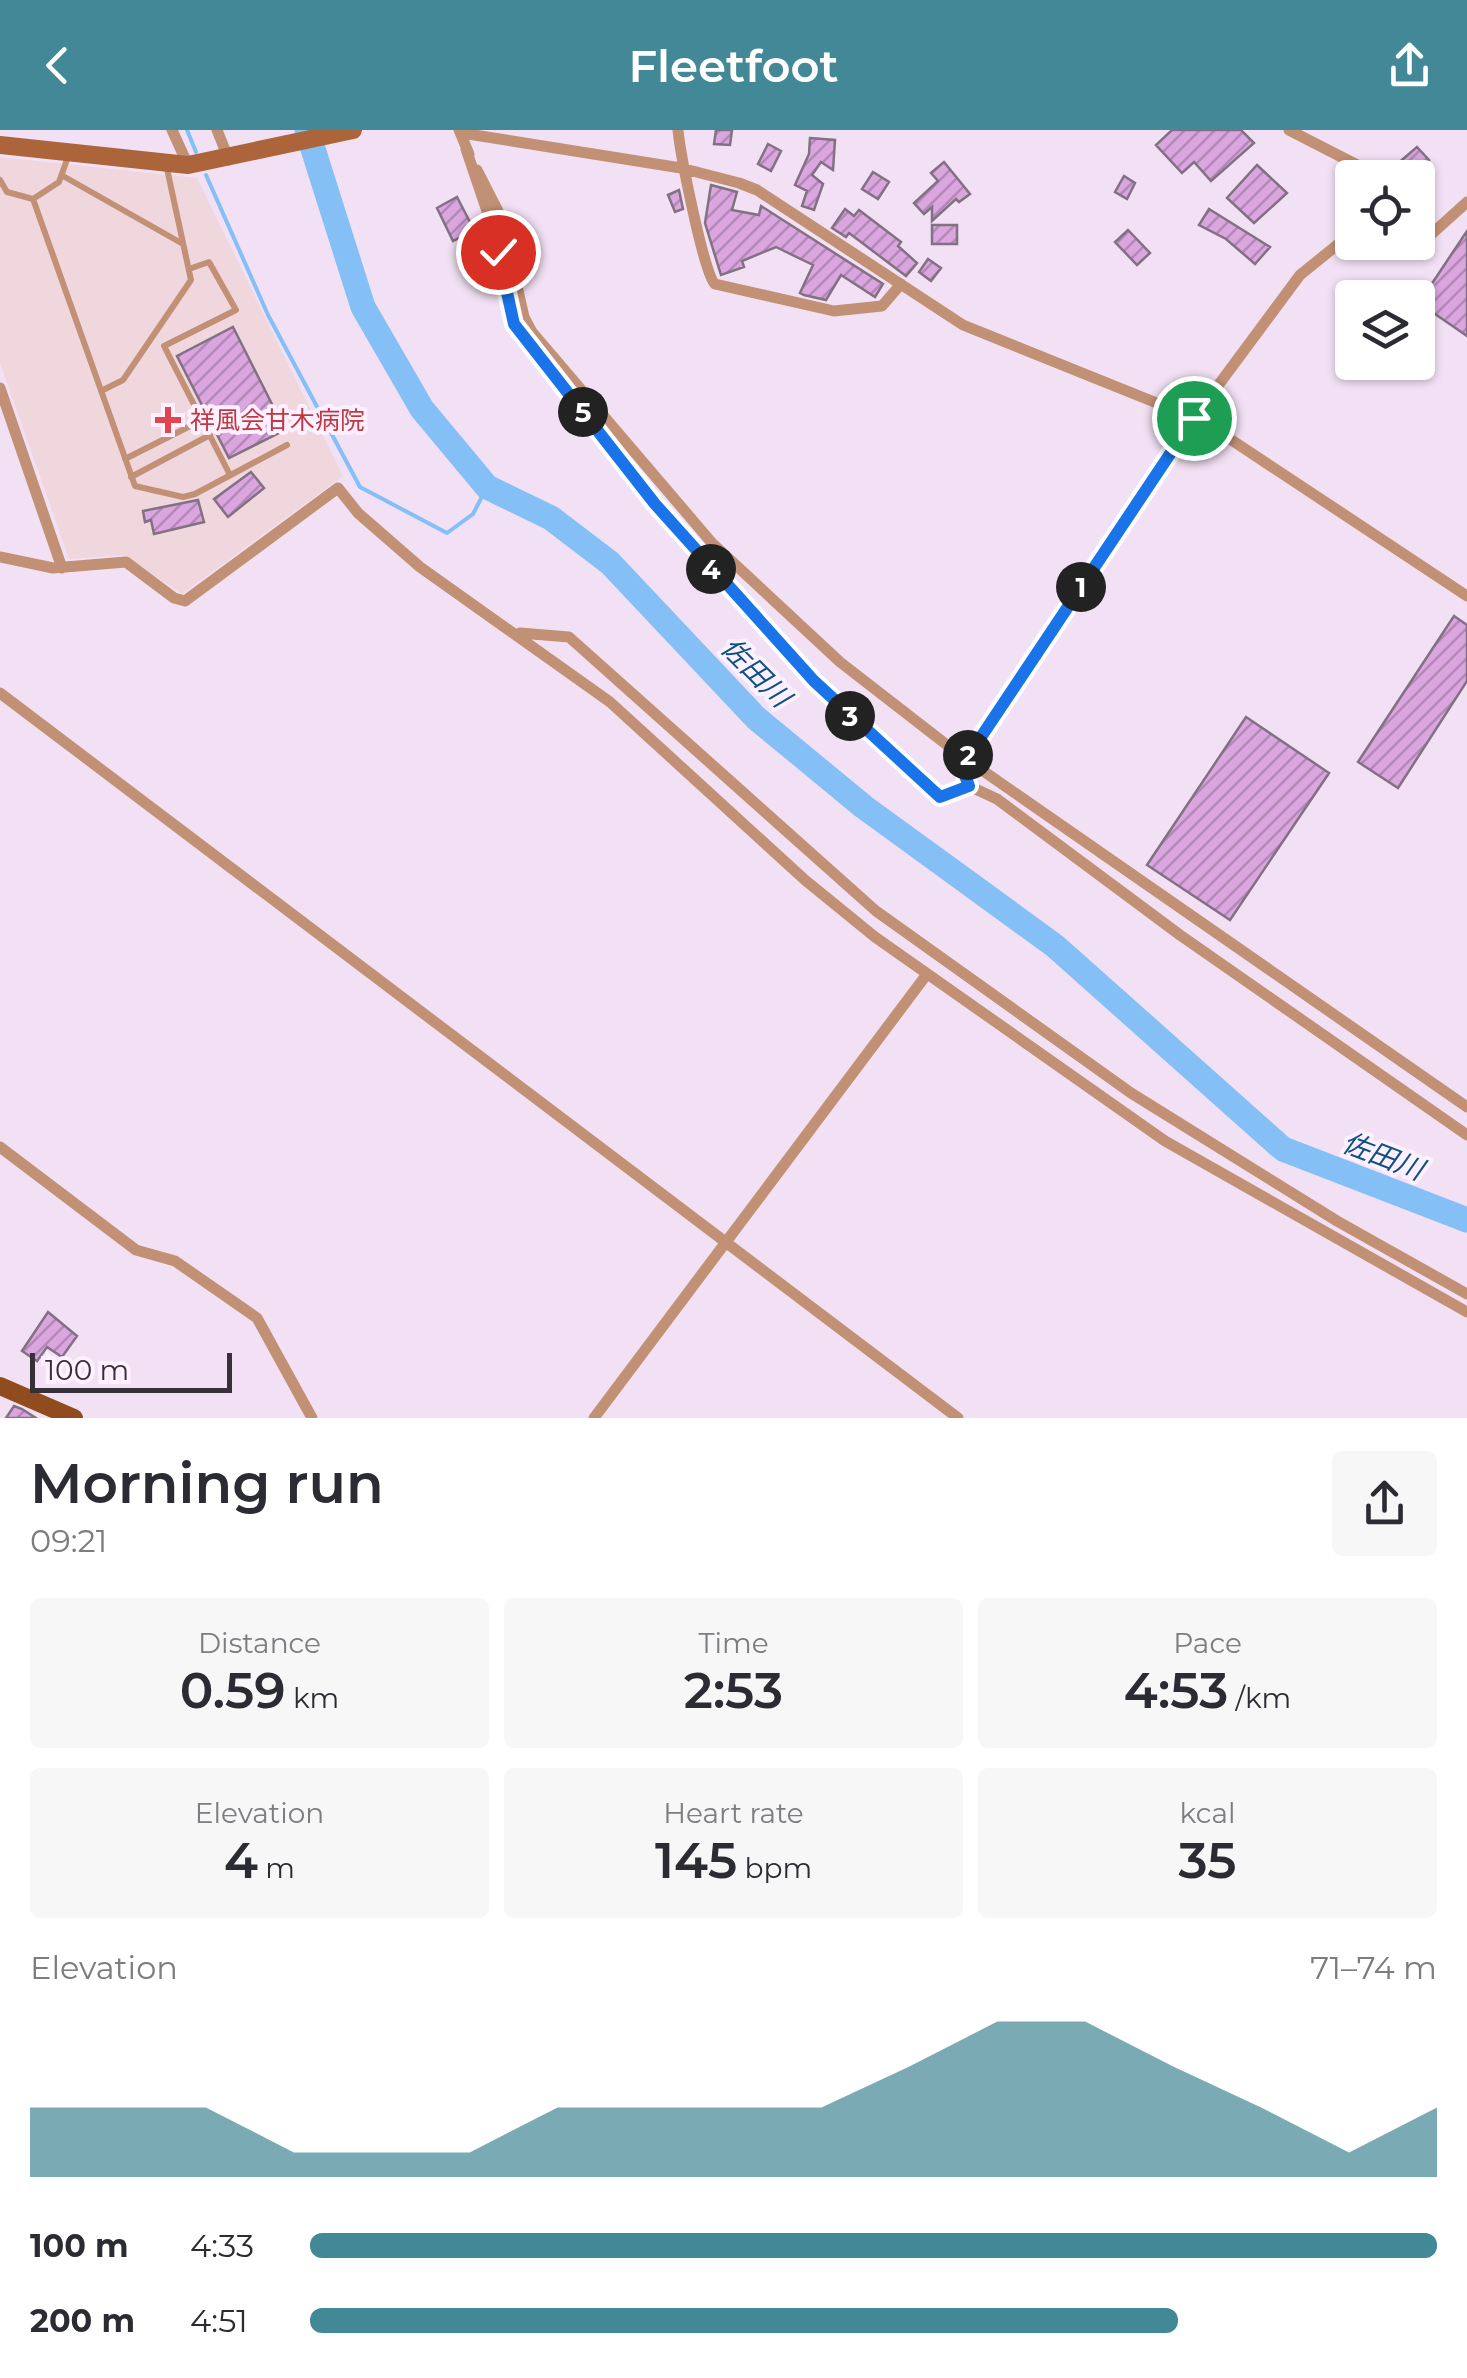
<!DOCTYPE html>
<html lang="en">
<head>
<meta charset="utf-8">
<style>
	body { margin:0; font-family:Montserrat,"Noto Sans JP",sans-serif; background:#f7f7f7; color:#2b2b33; height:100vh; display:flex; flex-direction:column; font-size:38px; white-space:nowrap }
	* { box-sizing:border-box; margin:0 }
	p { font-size:32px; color:#7c7c81 }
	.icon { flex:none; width:55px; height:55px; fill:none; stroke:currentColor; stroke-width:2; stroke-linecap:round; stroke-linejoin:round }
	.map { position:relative; height:1288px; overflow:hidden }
	.details { display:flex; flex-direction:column; background:#fff; flex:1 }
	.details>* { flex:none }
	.buttons { position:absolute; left:1335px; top:30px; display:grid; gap:20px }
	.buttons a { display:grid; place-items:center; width:100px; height:100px; border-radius:10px; background:#fff; box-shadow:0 2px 8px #0004; font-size:50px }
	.scale { position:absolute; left:30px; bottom:25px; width:202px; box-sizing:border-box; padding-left:10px; border:5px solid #373038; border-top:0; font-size:28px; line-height:35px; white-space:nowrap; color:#373038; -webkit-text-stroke:8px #fef0ff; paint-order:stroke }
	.pin { position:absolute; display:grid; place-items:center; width:85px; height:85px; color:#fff; margin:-42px; border:5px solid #fff; border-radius:50%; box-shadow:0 2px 10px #0007 }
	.km { position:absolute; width:50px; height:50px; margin:-25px; border-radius:50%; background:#222; color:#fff; font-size:28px; line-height:50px; text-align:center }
	.round { display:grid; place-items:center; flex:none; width:105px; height:105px; border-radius:10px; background:#f7f7f7 }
	.overview { display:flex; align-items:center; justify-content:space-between; height:170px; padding:0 30px }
	h1 { font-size:55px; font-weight:600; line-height:75px }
	.stats { display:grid; grid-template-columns:repeat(3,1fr); gap:15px; height:170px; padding:10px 30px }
	.stats div { display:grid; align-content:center; border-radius:10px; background:#f7f7f7; text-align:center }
	.stats b { font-size:50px; font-weight:600 }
	.stats small { font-size:28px; font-weight:400 }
	.stats p { font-size:28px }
	.chart { height:280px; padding:20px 30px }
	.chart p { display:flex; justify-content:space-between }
	.chart svg { width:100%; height:180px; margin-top:10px; fill:#438896; opacity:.7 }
	ul { padding:0 30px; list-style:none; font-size:32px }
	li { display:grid; grid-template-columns:160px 120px 1fr; align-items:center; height:75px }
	li i { height:25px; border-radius:12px; background:#438896 }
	header { display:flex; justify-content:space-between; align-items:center; height:130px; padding:0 30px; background:#438896; color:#fff; font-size:45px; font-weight:600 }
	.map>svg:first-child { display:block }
	.medical { fill:#f0d6dd }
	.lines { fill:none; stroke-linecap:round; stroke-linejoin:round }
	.stream { stroke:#84bff5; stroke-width:4 }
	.river { stroke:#84bff5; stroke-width:25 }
	.building { fill:url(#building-hatch); stroke:#817182; stroke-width:2.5 }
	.lane { stroke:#c29175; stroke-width:6 }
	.street { stroke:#c29175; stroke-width:11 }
	.secondary { stroke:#ac653a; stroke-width:18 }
	.primary { stroke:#904b1f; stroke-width:18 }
	.route-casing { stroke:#fff; stroke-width:20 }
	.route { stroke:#1a73e8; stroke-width:12 }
	.health-dot { fill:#e0444e; stroke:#fef0ff; stroke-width:4 }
	.labels { text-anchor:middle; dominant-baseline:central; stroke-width:8; stroke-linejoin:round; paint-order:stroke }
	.health-label { font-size:25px; fill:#be3a42; stroke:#fef0ff; text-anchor:start }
	.water-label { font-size:28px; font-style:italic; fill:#0e5183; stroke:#fef0ff }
</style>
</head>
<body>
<header><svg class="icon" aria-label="back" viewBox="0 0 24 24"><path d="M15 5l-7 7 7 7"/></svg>Fleetfoot<svg class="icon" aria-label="share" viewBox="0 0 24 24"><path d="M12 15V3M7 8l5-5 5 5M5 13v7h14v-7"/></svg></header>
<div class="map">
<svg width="1467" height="1288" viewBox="0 0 1467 1288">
	<defs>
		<pattern id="building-hatch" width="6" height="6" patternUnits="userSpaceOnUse" patternTransform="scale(2.5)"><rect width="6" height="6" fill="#dba6e0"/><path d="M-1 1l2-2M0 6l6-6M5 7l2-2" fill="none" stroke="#b288b7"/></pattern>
	</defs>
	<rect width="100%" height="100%" fill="#f2e1f4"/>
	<path class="medical" d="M0,27L197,48L343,346L182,464L124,425L69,429L0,233Z"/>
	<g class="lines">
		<path class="stream" d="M187,0L196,22
			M206,45L268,185L360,357L447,403L473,384L487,357"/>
		<path class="river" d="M307,0L363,177L422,279L487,357L551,388L610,433L756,588L864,677L1055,816L1283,1019L1467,1090"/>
	</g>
	<path class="building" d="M716,0H732L730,15L714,14Z
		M1172,0H1241L1254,13L1211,51L1194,32L1182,43L1156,15Z
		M810,8L835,10L833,40L821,32L812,45L823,54L814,80L802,76L807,61L795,55L809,24Z
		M768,14L781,21L771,41L758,34Z
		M1417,17L1429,30L1405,48L1395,36Z
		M944,32L970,64L959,72L956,69L932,91V77L924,84L914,73L938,51L931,43Z
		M1257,35L1287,63L1254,93L1227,68Z
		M873,42L889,52L878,69L862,59Z
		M1124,46L1135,53L1127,69L1115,62Z
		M711,55L737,62L732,80L759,85L761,76L883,154L875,167L841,145L826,170L804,165L800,163L813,135L776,117L742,131L744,137L721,145L705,93Z
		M679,60L683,79L675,82L668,65Z
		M457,67L474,100L453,111L437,78Z
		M845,79L854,86L859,80L901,112L898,116L917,133L906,146L849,103L846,107L832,98Z
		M1209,79L1270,117L1255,134L1226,109L1199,95Z
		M932,95H957V114H932Z
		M1128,100L1150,123L1137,135L1115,112Z
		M1467,101V206L1419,173Z
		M928,129L941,138L931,151L919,142Z
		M233,197L285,300L229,328L177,226Z
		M251,342L264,358L228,387L214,369Z
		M198,370L204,392L154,404L151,390L145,392L143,381Z
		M1454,486L1467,495V551L1398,658L1358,632Z
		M1246,587L1329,643L1230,790L1147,735Z
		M48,1182L77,1206L62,1227L47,1217L37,1231L22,1221Z
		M14,1276L22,1279L36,1288H6Z"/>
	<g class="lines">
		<path class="lane" d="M63,46L183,114
			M0,50L7,62L33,69L59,52L69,24
			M33,69L135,356L183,367L195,364L287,315
			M189,139L209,132L236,180L164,216L230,345
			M101,261L123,250L191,150L166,34
			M125,329L202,290
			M131,347L210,305"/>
		<path class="street" d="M172,0L188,35
			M217,0L229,30
			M459,0L469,24
			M678,0C680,22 704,145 715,154L834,181L882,176L901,154
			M1289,0L1365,39L1372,48
			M462,3L681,38L739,53L757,60L963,195L1194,288L1224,305L1467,466
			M466,19L492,96L509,181L525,211L655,375L761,496L932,662L945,666L969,656L997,669L1180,805L1467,1005
			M477,40L502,89L524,187L532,202L712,413L840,532L956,622L1467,977
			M1412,112L1425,110L1467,72
			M0,258L62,438
			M0,427L53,438L126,432L174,468L185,471L338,358L358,383L420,437L610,572L805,750L875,807L1165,1011L1467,1182
			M520,503L569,507L876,781L1131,963L1337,1091L1467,1164
			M0,563L958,1288
			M956,622L969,656
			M960,623L969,625L1194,288L1300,145L1352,103
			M0,1017L136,1120L175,1131L257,1188L312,1288
			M594,1288L927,844"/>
		<path class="secondary" d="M0,15L188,35L353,0"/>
		<path class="primary" d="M0,1256L74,1288"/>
	</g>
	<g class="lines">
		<g class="route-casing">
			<path id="route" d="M498,122L514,194L655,374L814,551L940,667L969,656L956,622L969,625L1194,288"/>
		</g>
		<use href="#route" class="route"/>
	</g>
	<path class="health-dot" d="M163 275h10v10h10v10h-10v10h-10v-10h-10v-10h10z"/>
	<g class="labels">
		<g class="health-label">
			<text x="190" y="290">祥風会甘木病院</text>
		</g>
		<g class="water-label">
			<text transform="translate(756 542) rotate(45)">佐田川</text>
			<text transform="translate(1383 1026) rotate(21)">佐田川</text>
		</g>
	</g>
</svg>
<div class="buttons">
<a><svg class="icon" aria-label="locate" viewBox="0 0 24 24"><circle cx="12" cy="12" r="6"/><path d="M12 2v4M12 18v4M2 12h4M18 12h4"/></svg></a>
<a><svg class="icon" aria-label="layers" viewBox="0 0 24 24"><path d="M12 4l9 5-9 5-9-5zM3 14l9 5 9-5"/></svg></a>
</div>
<div class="scale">100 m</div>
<div class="pin" style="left:1194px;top:288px;background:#1e9e55"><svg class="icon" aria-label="arrive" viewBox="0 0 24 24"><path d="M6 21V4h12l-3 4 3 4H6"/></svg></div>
<div class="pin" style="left:498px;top:122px;background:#d93025"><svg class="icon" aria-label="check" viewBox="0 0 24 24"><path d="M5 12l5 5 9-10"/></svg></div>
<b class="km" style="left:1081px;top:457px">1</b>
<b class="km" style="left:968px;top:625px">2</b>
<b class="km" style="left:850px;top:586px">3</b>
<b class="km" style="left:711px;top:439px">4</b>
<b class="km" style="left:583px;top:282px">5</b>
</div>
<section class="details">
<div class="overview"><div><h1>Morning run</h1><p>09:21</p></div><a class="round"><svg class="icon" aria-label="share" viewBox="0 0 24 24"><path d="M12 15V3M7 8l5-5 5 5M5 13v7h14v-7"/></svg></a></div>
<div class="stats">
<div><p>Distance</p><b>0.59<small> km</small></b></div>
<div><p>Time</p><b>2:53</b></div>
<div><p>Pace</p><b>4:53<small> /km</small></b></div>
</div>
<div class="stats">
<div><p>Elevation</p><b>4<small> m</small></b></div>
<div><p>Heart rate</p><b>145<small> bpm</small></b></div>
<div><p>kcal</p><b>35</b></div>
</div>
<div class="chart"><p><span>Elevation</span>71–74 m</p>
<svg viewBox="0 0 160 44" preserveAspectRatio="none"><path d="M0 44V27L10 27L20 27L30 38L40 38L50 38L60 27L70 27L80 27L90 27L100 17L110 6L120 6L130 17L140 27L150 38L160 27V44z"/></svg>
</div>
<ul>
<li><b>100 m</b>4:33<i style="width:100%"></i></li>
<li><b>200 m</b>4:51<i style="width:77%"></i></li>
</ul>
</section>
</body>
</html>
